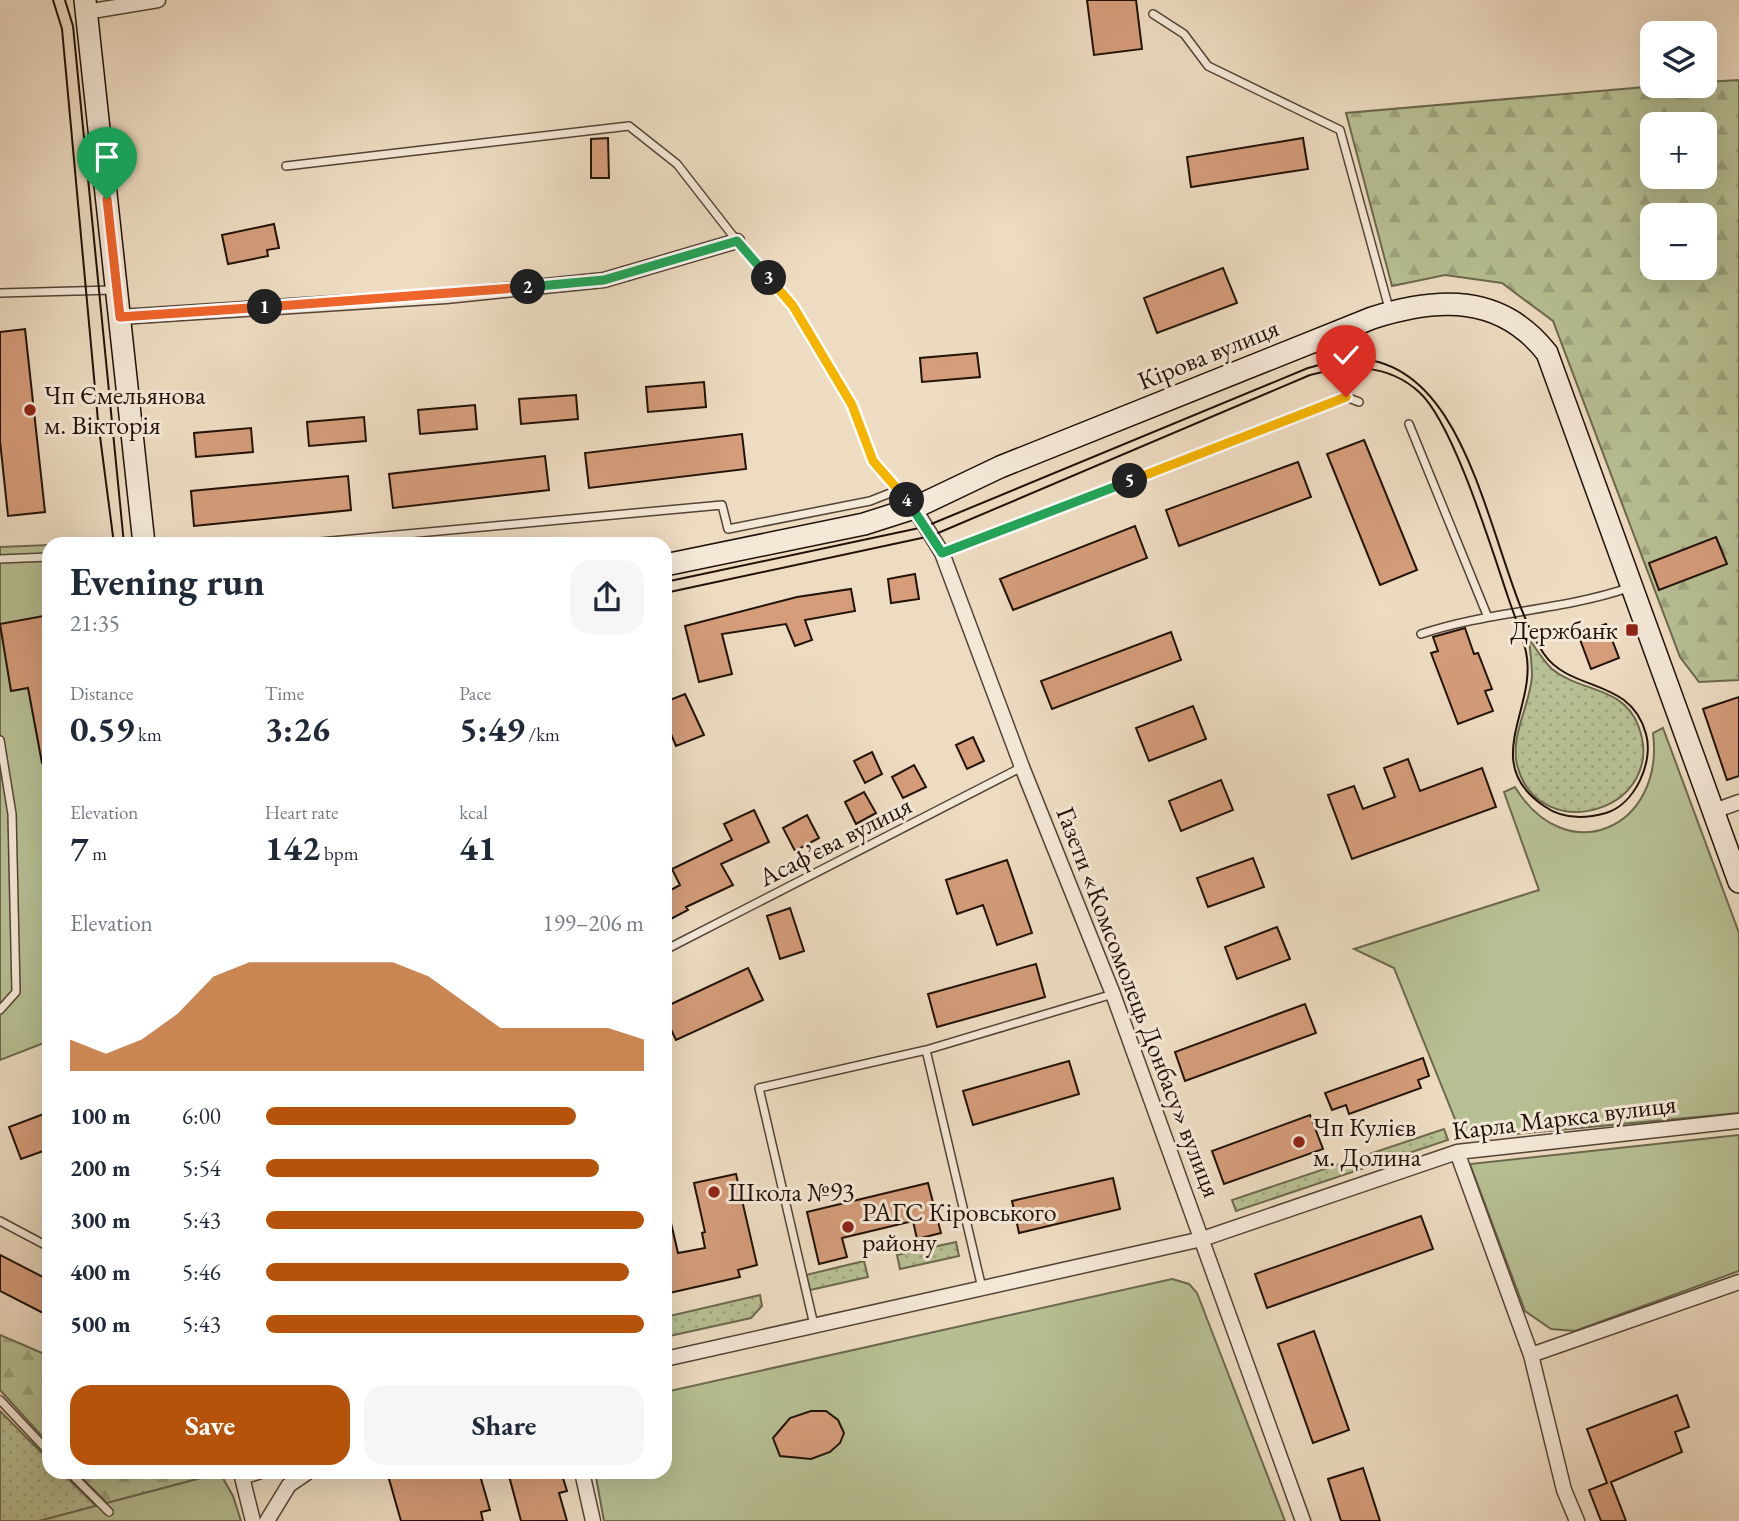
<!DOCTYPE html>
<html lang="en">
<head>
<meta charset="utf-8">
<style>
	body { margin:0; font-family:"EB Garamond",serif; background:#f6f6f7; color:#1f2937; height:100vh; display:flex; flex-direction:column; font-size:26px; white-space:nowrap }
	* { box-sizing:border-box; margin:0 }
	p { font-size:23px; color:#747a83 }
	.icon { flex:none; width:38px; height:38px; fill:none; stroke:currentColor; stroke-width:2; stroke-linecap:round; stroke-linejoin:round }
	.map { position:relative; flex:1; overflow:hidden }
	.details { position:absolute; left:42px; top:537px; width:630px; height:942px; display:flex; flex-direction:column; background:#fff; border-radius:21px; box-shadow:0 7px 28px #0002 }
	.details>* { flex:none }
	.tools { position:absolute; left:1640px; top:21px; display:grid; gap:14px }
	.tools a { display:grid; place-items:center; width:77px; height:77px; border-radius:14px; background:#fff; box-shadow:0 7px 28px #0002; font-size:35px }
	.pin { position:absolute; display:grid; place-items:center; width:60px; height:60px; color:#fff; margin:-72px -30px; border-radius:50% 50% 50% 0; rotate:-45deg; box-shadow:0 0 7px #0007 }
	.pin .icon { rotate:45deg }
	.km { position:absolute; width:35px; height:35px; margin:-18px; border-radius:50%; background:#222; color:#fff; font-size:19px; line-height:35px; text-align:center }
	.round { display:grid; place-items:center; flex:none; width:74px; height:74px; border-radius:21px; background:#f6f6f7 }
	.head { display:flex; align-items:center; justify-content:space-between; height:119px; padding:0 28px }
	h1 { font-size:38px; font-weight:700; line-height:52px }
	.metrics { display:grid; grid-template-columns:repeat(3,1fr); gap:10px; height:119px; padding:7px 28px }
	.metrics div { display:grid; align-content:center }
	.metrics b { font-size:35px; font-weight:700 }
	.metrics small { font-size:19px; font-weight:400 }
	.metrics p { font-size:19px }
	.chart { height:196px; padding:14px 28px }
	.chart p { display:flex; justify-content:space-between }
	.chart svg { width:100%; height:126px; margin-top:7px; fill:#b45309; opacity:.7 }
	.button { display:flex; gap:14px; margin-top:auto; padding:14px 28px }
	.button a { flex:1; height:80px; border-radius:21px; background:#b45309; color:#fff; font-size:28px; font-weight:700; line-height:80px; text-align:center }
	.button a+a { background:#f6f6f7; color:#1f2937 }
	ul { padding:0 28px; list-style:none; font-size:23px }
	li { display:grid; grid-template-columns:112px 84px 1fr; align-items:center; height:52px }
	li i { height:18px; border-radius:9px; background:#b45309 }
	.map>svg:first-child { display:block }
	.grass { fill:url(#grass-dots); stroke:#6c694e; stroke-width:2 }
	.forest { fill:url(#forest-firs); stroke:#6c694e; stroke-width:2; fill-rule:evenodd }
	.park { fill:#b7c094; stroke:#6c694e; stroke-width:2 }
	.building { fill:#d59d7a; stroke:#211208; stroke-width:2 }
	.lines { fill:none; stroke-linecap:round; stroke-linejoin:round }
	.service-casing { stroke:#544436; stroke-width:10 }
	.minor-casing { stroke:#544436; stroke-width:17 }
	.secondary-casing { stroke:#211208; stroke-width:24 }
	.service { stroke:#f4e8d7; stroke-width:7 }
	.minor { stroke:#f4e8d7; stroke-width:14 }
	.secondary { stroke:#f4e8d7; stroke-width:21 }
	.tram { stroke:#211208; stroke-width:2 }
	.split-1-casing { stroke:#fff; stroke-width:14 }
	.split-2-casing { stroke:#fff; stroke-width:14 }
	.split-3-casing { stroke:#fff; stroke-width:14 }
	.split-4-casing { stroke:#fff; stroke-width:14 }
	.split-5-casing { stroke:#fff; stroke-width:14 }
	.split-6-casing { stroke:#fff; stroke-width:14 }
	.split-1 { stroke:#f0652b; stroke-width:9 }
	.split-2 { stroke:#f0652b; stroke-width:9 }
	.split-3 { stroke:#22a559; stroke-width:9 }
	.split-4 { stroke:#f5b400; stroke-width:9 }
	.split-5 { stroke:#22a559; stroke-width:9 }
	.split-6 { stroke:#f5b400; stroke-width:9 }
	.poi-dot { fill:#8f2418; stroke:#f4e8d7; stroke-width:2.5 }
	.labels { text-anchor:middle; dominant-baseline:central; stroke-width:6; stroke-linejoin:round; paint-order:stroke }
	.street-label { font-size:26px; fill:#211208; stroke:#f4e8d7 }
	.poi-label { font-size:26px; fill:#211208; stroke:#f4e8d7; text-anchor:start }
</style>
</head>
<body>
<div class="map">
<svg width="1739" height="1521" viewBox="0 0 1739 1521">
	<defs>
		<pattern id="grass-dots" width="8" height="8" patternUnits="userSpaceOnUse" patternTransform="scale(1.75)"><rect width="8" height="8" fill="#b7c094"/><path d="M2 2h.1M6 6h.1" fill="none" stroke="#9da47e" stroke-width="1.8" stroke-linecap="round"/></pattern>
		<pattern id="forest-firs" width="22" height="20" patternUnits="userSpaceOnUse" patternTransform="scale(1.75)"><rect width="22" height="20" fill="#b7c094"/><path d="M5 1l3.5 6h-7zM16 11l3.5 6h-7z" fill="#9da47e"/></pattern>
	</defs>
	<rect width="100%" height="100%" fill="#eedcc2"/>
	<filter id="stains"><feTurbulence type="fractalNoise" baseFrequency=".00286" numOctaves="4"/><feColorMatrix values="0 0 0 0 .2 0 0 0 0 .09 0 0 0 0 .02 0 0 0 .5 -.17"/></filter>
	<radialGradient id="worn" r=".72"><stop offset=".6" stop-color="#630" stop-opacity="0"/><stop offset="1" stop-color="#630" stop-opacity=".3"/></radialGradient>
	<path class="grass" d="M1529,639C1536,648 1543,661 1552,669C1580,692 1623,686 1638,725C1671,809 1539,850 1517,765C1510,735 1530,706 1532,676C1532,664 1530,651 1529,639Z
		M1444,1129L1448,1140L1236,1211L1232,1200Z
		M956,1242L959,1256L900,1269L897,1255Z
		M864,1261L868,1277L810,1290L806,1275Z
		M760,1295L762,1306L751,1318L665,1337V1317Z
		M0,1411L49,1460V1472H61L96,1506L39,1521H0Z"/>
	<path class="forest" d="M1739,80V680L1699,682L1680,657L1553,321L1502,283L1445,275L1392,286L1346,113L1657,86H1704L1705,82ZM1652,124H1704V177H1652ZM1652,215H1704V268H1652Z
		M0,1335L49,1356V1444L0,1390Z
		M76,1472H226L107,1503Z"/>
	<path class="park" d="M49,545V1041L0,1060V547Z
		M1663,728L1739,933V1113L1463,1139L1394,968L1354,949L1539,890L1504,792L1515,787C1566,871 1665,829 1653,733Z
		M1739,1135V1271L1575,1331L1551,1329L1525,1311L1470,1164Z
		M1172,1279L1189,1284L1197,1293L1285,1521H604L595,1472H665V1392Z
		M220,1473L233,1496L241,1521H39Z"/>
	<path class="building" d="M1087,0H1136L1142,49L1094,55Z
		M608,138L609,178H591V139Z
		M1303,138L1308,169L1191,187L1187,157Z
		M274,224L279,248L267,250L268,256L228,264L222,235Z
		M1223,268L1237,303L1157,333L1144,298Z
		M25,329L45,512L8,516L0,441V332Z
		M977,353L980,377L922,382L920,358Z
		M704,382L706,407L648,412L646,387Z
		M576,395L578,419L521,424L519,399Z
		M475,405L477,429L420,434L418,410Z
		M364,417L366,441L309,446L307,422Z
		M251,428L253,452L196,457L194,433Z
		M742,434L746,469L589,488L585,453Z
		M1364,440L1417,570L1380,585L1327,454Z
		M545,456L549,490L393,508L389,474Z
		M1298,462L1311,497L1179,546L1166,510Z
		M348,476L351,510L194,526L191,491Z
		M1135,526L1147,558L1013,610L1000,579Z
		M1716,537L1727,564L1659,590L1649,563Z
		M915,574L919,599L891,603L888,579Z
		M851,589L855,611L805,620L812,640L795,646L786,624L722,634L732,674L699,682L685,626L797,597Z
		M49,615V762L42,763L28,688L11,691L0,624Z
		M1606,624L1619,658L1591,669L1578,634Z
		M1465,628L1474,654L1478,653L1492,689L1485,691L1493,711L1458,724L1431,653L1438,651L1433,637Z
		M1171,632L1181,660L1052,709L1041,681Z
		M685,694L704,735L676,746L665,720V702Z
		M1739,697V776L1727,780L1703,709Z
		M1193,706L1206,739L1149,761L1136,728Z
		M973,737L984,761L967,769L956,745Z
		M872,752L882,774L865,783L854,761Z
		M1408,759L1420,791L1482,768L1496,807L1352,859L1328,795L1354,786L1363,809L1395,797L1384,768Z
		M914,765L926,787L903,798L892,777Z
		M1221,780L1233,810L1181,831L1169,801Z
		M864,792L876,813L856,824L845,802Z
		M754,810L769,842L721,864L733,885L686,907L688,910L665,922V893L680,885L672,869L732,840L724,824Z
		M807,815L819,838L795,851L783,828Z
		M1253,858L1264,887L1208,907L1197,878Z
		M1007,860L1032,933L997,945L983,905L957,914L946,880Z
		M790,908L804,951L780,959L767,916Z
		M1277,927L1290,959L1237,979L1225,947Z
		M1036,964L1045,997L937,1027L928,994Z
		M748,968L763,1000L676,1040L665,1017V1007Z
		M1305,1004L1316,1033L1185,1081L1175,1052Z
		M1423,1058L1429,1076L1418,1080L1421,1088L1349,1114L1346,1105L1332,1110L1325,1093Z
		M1069,1061L1079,1094L973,1125L963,1091Z
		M49,1112V1149L21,1159L9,1127Z
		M1310,1115L1323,1149L1224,1184L1212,1151Z
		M736,1174L757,1265L738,1270L740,1277L665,1294V1224L671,1223L678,1253L705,1248L702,1233L705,1232L694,1183Z
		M1113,1178L1120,1209L1019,1233L1012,1201Z
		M928,1183L941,1233L917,1239L913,1221L842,1238L847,1257L819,1264L807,1212Z
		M1421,1216L1433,1249L1267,1308L1255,1274Z
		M0,1255L49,1280V1316L0,1291Z
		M1314,1331L1349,1430L1313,1443L1278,1344Z
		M1677,1395L1689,1427L1675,1432L1682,1452L1611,1482L1626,1521H1601L1589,1490L1607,1483L1587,1429Z
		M811,1411H826L838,1420L844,1433L840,1443L830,1452L811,1459L780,1456L773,1438L790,1418Z
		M1363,1468L1380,1521H1341L1328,1479Z
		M387,1472H479L490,1510L481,1512L483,1521H401Z
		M508,1472H561L567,1491L559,1493L567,1521H521Z"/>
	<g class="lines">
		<g class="service-casing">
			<path id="service" d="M1153,14L1184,34L1208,66L1340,130L1390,312
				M286,166L629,126L677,164L737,241L793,306L852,405L873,461L911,505
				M0,293L113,290
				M1409,424L1487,615
				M298,544L722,505L728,529L870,501L898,490
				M942,553L1346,397L1359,402
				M0,559L49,557
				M1421,634C1489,611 1560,611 1628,588
				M0,740L12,814L16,992L0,1010
				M665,950L1022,767
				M926,1050L1113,994
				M0,1221L49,1247
				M814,1325L759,1088L926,1050L982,1288
				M0,1400L49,1452
				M69,1472L109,1512"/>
		</g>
		<g class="minor-casing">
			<path id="minor" d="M86,12L158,0
				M120,317L446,296L604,280L737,241
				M914,508L942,553L1022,767L1113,994L1303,1521
				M1714,811L1739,802
				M1457,1152L1531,1355L1564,1490L1577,1521
				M1531,1355L1739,1282
				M665,1359L1202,1239L1457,1152L1739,1121
				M582,1472L593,1521
				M253,1521L242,1477L258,1472
				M267,1521L289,1485L308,1472"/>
		</g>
		<g class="secondary-casing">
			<path id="secondary" d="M85,0L144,544
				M665,565L864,524L914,508L1000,467L1372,318C1438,297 1501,294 1547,353L1739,882"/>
		</g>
		<use href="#service" class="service"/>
		<use href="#minor" class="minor"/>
		<use href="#secondary" class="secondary"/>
		<path class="tram" d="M53,0L62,29L98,421L114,544
			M65,0L73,26L124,544
			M665,582L924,527L1308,368C1320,365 1333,360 1345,359C1477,349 1489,574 1544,654C1571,693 1631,677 1646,734C1654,762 1635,804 1606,813C1585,819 1562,819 1544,806C1479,762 1538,708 1526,652C1522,634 1514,615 1508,597C1492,550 1453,422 1419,392C1387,363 1349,365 1310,375L931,536L665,593"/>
	</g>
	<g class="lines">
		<g class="split-1-casing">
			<path id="split-1" d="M107,199L120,317L265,307"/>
		</g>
		<g class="split-2-casing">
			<path id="split-2" d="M265,307L528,287"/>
		</g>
		<g class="split-3-casing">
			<path id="split-3" d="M528,287L604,280L737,241L769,278"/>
		</g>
		<g class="split-4-casing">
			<path id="split-4" d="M769,278L793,306L852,405L873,461L907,500"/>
		</g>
		<g class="split-5-casing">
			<path id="split-5" d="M907,500L942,553L1130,481"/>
		</g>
		<g class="split-6-casing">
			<path id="split-6" d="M1130,481L1346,397"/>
		</g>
		<use href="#split-1" class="split-1"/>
		<use href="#split-2" class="split-2"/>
		<use href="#split-3" class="split-3"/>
		<use href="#split-4" class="split-4"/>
		<use href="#split-5" class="split-5"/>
		<use href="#split-6" class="split-6"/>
	</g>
	<g class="poi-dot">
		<circle cx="30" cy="410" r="7"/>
		<rect x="1625" y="623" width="14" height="14" rx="3.5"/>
		<circle cx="1299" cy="1142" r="7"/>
		<circle cx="714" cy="1192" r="7"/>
		<circle cx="848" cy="1227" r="7"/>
	</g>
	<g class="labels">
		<g class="street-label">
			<text transform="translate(1208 354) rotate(-22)">Кірова вулиця</text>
			<text transform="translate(835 841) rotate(-27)">Асаф’єва вулиця</text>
			<text transform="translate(1139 1002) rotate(69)">Газети «Комсомолець Донбасу» вулиця</text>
			<text transform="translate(1564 1117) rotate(-7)">Карла Маркса вулиця</text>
		</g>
		<g class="poi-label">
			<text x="44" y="395">Чп Ємельянова<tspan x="44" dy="30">м. Вікторія</tspan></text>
			<text x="1618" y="630" text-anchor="end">Держбанк</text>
			<text x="1313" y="1127">Чп Кулієв<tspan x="1313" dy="30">м. Долина</tspan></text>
			<text x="728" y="1192">Школа №93</text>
			<text x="862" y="1212">РАГС Кіровського<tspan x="862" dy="30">району</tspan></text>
		</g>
	</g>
	<rect width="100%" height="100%" filter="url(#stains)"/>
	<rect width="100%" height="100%" fill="url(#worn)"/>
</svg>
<div class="tools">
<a><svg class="icon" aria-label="layers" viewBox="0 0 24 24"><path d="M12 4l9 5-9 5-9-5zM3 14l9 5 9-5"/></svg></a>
<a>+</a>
<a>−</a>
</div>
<div class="pin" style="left:107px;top:199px;background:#1e9e55"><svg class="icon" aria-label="arrive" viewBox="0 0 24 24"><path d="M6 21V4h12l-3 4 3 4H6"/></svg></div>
<div class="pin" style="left:1346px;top:397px;background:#d93025"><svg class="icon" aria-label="check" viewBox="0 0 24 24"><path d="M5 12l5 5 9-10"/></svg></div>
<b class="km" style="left:265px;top:307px">1</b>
<b class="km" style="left:528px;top:287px">2</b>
<b class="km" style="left:769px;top:278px">3</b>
<b class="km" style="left:907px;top:500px">4</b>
<b class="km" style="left:1130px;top:481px">5</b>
<section class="details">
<div class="head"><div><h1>Evening run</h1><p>21:35</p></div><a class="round"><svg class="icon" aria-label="share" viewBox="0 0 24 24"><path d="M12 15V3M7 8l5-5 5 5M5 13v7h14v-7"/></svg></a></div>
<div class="metrics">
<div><p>Distance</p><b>0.59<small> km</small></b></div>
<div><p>Time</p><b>3:26</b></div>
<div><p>Pace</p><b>5:49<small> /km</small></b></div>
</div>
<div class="metrics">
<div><p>Elevation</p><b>7<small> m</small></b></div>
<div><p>Heart rate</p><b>142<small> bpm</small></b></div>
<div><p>kcal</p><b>41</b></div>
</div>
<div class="chart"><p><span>Elevation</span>199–206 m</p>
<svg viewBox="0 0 160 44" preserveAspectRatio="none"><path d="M0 44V33L10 38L20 33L30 24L40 11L50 6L60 6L70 6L80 6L90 6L100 11L110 20L120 29L130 29L140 29L150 29L160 33V44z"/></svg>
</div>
<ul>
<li><b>100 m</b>6:00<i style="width:82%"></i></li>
<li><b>200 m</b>5:54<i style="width:88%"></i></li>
<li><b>300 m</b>5:43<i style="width:100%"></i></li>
<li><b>400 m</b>5:46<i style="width:96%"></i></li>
<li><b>500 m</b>5:43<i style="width:100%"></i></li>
</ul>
<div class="button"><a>Save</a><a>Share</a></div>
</section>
</div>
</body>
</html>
